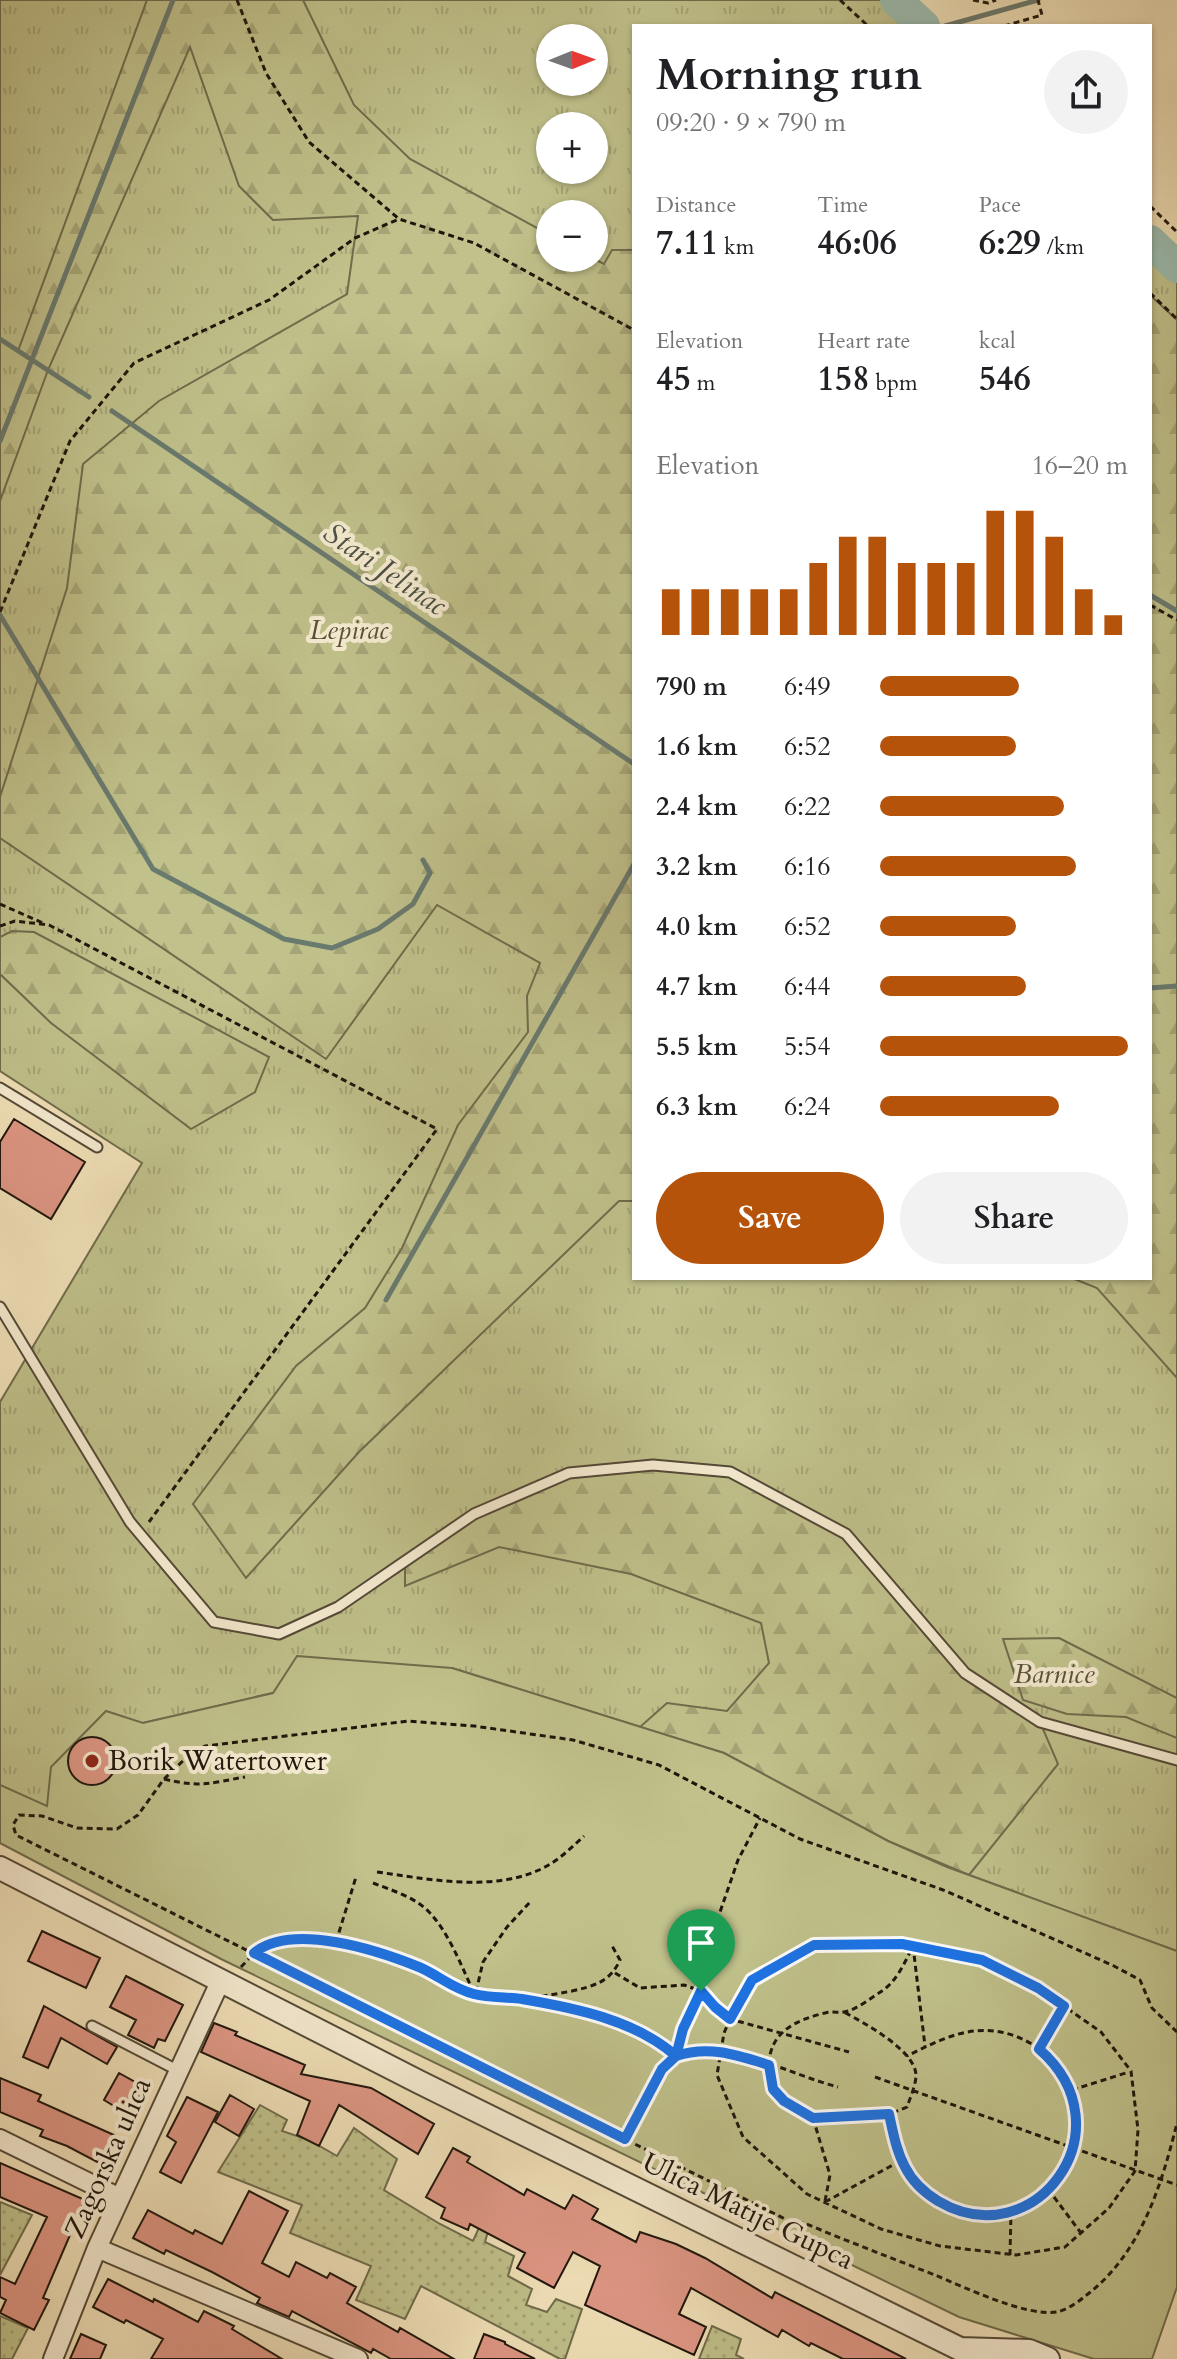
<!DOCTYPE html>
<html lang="en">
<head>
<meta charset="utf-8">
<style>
	body { margin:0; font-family:Cardo,serif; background:#f2f2f2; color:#202124; height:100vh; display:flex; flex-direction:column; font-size:30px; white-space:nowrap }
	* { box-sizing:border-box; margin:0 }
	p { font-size:26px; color:#757577 }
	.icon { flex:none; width:44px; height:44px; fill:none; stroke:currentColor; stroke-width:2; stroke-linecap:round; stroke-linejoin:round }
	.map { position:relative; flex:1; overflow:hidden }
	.details { position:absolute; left:632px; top:24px; width:520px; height:1256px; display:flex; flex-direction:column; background:#fff; border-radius:0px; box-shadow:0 2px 6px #0004 }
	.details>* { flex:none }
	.needle { width:52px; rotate:89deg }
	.tools { position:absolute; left:536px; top:24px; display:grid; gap:16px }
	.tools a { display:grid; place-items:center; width:72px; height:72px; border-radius:50%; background:#fff; box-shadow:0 2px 6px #0004; font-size:40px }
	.pin { position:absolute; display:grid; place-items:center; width:68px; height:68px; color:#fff; margin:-82px -34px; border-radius:50% 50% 50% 0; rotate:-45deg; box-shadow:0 0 8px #0007 }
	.pin .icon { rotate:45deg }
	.round { display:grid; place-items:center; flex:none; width:84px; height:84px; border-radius:42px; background:#f2f2f2 }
	.headline { display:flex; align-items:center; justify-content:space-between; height:136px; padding:0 24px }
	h1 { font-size:44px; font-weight:600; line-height:60px }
	.stats { display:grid; grid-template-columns:repeat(3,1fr); gap:12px; height:136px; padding:8px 24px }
	.stats div { display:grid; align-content:center }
	.stats b { font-size:34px; font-weight:600 }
	.stats small { font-size:22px; font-weight:400 }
	.stats p { font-size:22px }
	.chart { height:224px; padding:16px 24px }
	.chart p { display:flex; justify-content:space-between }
	.chart svg { width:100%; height:144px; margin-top:8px; stroke:#b45309; stroke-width:6 }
	.action { display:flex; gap:16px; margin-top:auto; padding:16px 24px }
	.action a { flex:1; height:92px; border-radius:48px; background:#b45309; color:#fff; font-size:32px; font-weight:600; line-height:92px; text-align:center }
	.action a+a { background:#f2f2f2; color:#202124 }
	ul { padding:0 24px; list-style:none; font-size:26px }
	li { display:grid; grid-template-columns:128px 96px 1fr; align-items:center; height:60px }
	li i { height:20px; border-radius:10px; background:#b45309 }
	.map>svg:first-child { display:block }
	.grass { fill:url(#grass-tufts); stroke:#6f6c4c; stroke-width:2; fill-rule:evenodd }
	.forest { fill:url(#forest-firs); stroke:#6f6c4c; stroke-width:2 }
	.park { fill:#c0c18b; stroke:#6f6c4c; stroke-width:2 }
	.garden { fill:url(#garden-dots); stroke:#6f6c4c; stroke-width:2 }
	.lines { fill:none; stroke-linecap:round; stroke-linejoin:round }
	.stream { stroke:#697a6f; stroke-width:5 }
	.river { stroke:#9bbdb1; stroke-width:32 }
	.building { fill:#df9785; stroke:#1e160c; stroke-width:2 }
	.service-casing { stroke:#534937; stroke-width:13 }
	.minor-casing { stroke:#534937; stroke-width:22 }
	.tertiary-casing { stroke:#534937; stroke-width:26 }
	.path { stroke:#1e160c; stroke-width:3; stroke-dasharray:6 4; stroke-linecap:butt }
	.service { stroke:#f6ecd2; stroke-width:9 }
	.minor { stroke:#f6ecd2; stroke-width:18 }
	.tertiary { stroke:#f6ecd2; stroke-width:22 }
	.route-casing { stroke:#fff; stroke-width:16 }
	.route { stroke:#1a73e8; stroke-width:10 }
	.poi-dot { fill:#8f2418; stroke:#f6ecd2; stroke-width:3 }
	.labels { text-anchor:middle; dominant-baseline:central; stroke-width:8; stroke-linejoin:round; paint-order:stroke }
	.park-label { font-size:28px; font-style:italic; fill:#575238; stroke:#f6ecd2 }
	.poi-label { font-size:28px; fill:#1e160c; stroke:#f6ecd2; text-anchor:start }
	.street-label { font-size:28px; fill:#1e160c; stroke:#f6ecd2 }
	.water-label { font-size:30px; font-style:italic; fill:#4a5046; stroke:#f6ecd2 }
</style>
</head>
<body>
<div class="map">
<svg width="1177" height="2359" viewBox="0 0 1177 2359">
	<defs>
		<pattern id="grass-tufts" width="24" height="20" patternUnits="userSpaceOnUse" patternTransform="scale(2)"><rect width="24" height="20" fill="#c0c18b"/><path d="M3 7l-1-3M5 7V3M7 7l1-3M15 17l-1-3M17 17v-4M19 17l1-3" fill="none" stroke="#a5a577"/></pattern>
		<pattern id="forest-firs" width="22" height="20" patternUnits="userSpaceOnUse" patternTransform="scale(2)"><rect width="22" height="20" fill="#c0c18b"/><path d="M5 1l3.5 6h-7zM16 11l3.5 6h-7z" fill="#a5a577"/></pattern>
		<pattern id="garden-dots" width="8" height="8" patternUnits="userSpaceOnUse" patternTransform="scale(2)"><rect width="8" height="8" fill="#c0c18b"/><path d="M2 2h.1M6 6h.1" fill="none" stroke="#a5a577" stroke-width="1.8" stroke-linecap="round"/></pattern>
	</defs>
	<rect width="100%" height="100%" fill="#f1e1b9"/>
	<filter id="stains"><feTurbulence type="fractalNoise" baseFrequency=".0025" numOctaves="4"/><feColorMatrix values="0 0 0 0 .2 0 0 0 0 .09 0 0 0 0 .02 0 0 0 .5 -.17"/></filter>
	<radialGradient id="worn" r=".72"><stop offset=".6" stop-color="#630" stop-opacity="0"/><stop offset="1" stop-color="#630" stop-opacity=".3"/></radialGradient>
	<path class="grass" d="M0,0H895L924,26H634V1278H1150V241L1177,268V1951L947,1867L888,1841L724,1753L452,1668L273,1693L143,1723L47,1807L0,1785V1402L142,1163L0,1071ZM550,38H594V82H550ZM550,126H594V170H550ZM550,214H594V258H550Z"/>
	<path class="forest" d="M147,0H303L354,105L410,159L550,235V258H592L604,264L612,250H634V1201H619L359,1452L246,1578L193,1504L296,1366L365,1308L402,1248L458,1125L528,1032L527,996L540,963L437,905L326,1059L0,838V797L67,588L83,464L159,401L347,294L358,216L273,220L239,186L190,47L48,370L0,501V441L32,360L18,351Z
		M1150,295L1177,320V1378L1097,1288L1072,1278H1150Z
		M12,931L34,932L269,1057L255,1092L191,1129L51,1023L0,974V937Z
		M653,1465L730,1472L846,1534L965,1673L1040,1722L1058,1764L969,1875L888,1841L724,1753L640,1727L667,1703L727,1711L769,1663L761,1623L631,1574L499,1547L405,1586V1561L474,1514L569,1473Z
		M1059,1638L1177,1698V1738L1126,1717L1067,1714L1023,1700L1003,1639Z"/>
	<path class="park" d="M297,1656L452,1668L724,1753L888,1841L947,1867L1177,1951V2287L1152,2359H1094L959,2317L221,1959L0,1843V1785L47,1806L51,1767L106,1711L143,1723L273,1693Z"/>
	<path class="garden" d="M260,2105L287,2120L282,2131L309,2140L337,2156L354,2128L397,2159L384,2190L440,2224L473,2241L482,2221L489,2228L485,2242L514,2256L508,2276L532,2289L526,2305L547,2312L556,2299L582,2309L565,2359H560L421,2286L405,2319L356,2300L371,2266L290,2233L302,2205L218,2172Z
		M0,2202L32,2215L0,2275Z
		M0,2316L28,2328L12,2359H0Z
		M712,2326L741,2339L736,2355L744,2359H699Z"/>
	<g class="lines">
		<path class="stream" d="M945,26L1038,0
			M0,339L89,397
			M112,411L634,764
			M0,441L173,0
			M1150,595L1177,611
			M0,615L153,869L284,939L332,948L378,929L413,904L430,873L423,860
			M1150,988L1177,986
			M386,1300L634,864"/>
		<path class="river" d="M896,0L924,26
			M1150,241L1177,267"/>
	</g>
	<path class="building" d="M14,1119L85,1162L51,1219L0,1188V1142Z
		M68 1761a24 24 0 1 1 48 0a24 24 0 1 1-48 0Z
		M42,1931L100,1958L86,1988L28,1961Z
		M126,1976L183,2005L165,2041L158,2039L154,2048L128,2035L136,2020L110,2007Z
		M44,2006L117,2047L107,2064L61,2038L48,2068L23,2057Z
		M214,2023L237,2032L235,2035L305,2065L301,2074L371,2088L434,2124L418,2154L339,2105L319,2146L297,2135L310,2101L201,2052Z
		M119,2073L144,2087L130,2112H124L104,2100Z
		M0,2078L41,2095L38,2101L114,2135L99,2163L67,2146L40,2136L43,2130L0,2112Z
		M230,2095L254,2109L239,2136L215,2122Z
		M187,2097L218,2112L181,2183L160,2172L176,2142L167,2136Z
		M453,2148L470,2157L467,2162L524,2195L527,2189L565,2209L573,2195L598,2209L592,2219L636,2242L640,2232L676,2244L705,2258L772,2298L775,2292L906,2359H843L811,2343L809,2346L782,2330L778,2337L691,2288L679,2314L706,2327L694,2355L585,2305L600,2266L573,2252L554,2288L517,2268L525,2253L470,2224L468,2230L441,2218L445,2208L426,2197Z
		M0,2163L85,2200L43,2298L49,2300L34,2330L0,2313L6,2300L0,2297V2277L15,2284L47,2217L0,2197Z
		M249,2191L288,2211L262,2263L289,2277L296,2262L327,2278L330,2273L356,2287L347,2303L398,2332L400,2328L454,2359H391L373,2349L371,2353L292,2311L289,2317L261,2305L257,2303L260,2298L212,2272L166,2250L164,2254L133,2238L148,2210L193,2234L195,2230L222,2244Z
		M108,2279L153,2302L154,2299L198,2322L204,2311L234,2326L232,2329L282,2359H151L163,2339L126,2320L124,2323L93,2307Z
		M81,2334L106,2345L100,2359H70Z
		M484,2334L505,2342V2344L535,2359H474Z"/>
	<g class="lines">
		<g class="service-casing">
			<path id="service" d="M0,1088L97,1147
				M0,1307L130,1522L214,1622L279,1634L338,1607L474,1514L569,1473L653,1465L730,1472L846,1534L965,1673L1040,1722L1177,1760
				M92,2026L179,2071"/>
		</g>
		<g class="minor-casing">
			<path id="minor" d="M0,2139L120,2198
				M97,2248L358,2359
				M53,2359L97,2248L220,1982"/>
		</g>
		<g class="tertiary-casing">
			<path id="tertiary" d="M0,1868L419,2082L960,2349L1029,2351L1048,2359"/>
		</g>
		<path class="path" d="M237,0L266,73L309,142L399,219L474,243L634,330
			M840,0L868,26
			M973,0L988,3L996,0
			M1004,26L1042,15L1038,0
			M1150,206L1177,232
			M1150,293L1177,319
			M1150,605L1177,620
			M0,612L70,441L134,363L269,300L355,238L399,219
			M0,904L45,924
			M0,926L15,921L49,925L437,1129L149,1522
			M164,1779C200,1788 210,1783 245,1777
			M377,1872C428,1879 490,1892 539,1870C557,1862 570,1849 584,1836
			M373,1883C391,1890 415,1897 429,1912C450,1934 462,1968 475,1995
			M336,1942L356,1877
			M902,1944L982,1960L1038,1988L1101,2032L1131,2071L1138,2130L1135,2171L1109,2208L1065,2247L1016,2255L940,2246L881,2229L807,2194L743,2137L717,2075L724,2033L738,2001L752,1980L814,1945Z
			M913,1946L925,2046
			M241,1967C248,1960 255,1951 264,1947C303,1927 380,1951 419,1967C438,1975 454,1989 474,1994C506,2003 540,1997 572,1991C594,1986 610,1982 620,1960L611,1944
			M615,1973L640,1988L684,1985L701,1991L715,2007L730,2019L849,2052
			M476,1992L483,1962L507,1927L531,1901
			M525,2000C577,2012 634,2019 676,2056C729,2038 787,2074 838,2087
			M1177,2032L1152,2008L1140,1980L1114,1966L946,1891L800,1839L659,1765L573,1740L474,1726L408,1721L205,1746L187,1757L164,1779L138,1815L117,1829L77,1828L42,1816L19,1815L13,1825L16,1835L789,2221L804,2223C847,2241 891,2258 935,2275C964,2287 1026,2317 1057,2312C1066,2310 1077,2303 1084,2297C1140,2256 1161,2187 1177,2123
			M1040,2048L1064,2006
			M875,2077L1177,2185
			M1072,2090L1129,2072
			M889,2114C898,2156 914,2200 961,2211C1057,2232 1118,2117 1043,2052C1025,2037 999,2028 975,2031C952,2033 927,2046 907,2056
			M813,2118C845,2118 877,2121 907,2107C910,2098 916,2085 916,2075C915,2050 864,2023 844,2012
			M625,2139L662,2069L676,2056L683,2029L701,1991L719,1915L738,1860L760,1818
			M1048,2189L1081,2233
			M825,2201L830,2175L813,2118C791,2105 769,2095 769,2066C769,2032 796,2020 825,2013C832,2011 838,2013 844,2012C856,2010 871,1998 882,1991C897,1981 905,1962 913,1946
			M825,2202L902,2160
			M1010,2255L1011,2212"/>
		<use href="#service" class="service"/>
		<use href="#minor" class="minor"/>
		<use href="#tertiary" class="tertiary"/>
	</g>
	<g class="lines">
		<g class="route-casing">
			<path id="route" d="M701,1991L683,2029L676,2056L662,2069L625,2139L254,1953C292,1922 377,1950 419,1967C438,1975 453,1989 474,1994C489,1998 506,1997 522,1999C575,2008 635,2020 676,2056C709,2045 737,2055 769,2065L773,2089L784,2101L813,2118L889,2114C893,2132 896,2150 905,2167C912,2181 925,2193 938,2201C1034,2258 1131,2129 1039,2049L1064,2006L1038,1988L982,1960L902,1944L814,1945L752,1980L730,2019L715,2007L701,1991"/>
		</g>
		<use href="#route" class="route"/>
	</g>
	<circle class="poi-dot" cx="92" cy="1761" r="8"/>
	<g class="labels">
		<g class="park-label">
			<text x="349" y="630">Lepirac</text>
			<text x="1054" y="1674">Barnice</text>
		</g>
		<g class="poi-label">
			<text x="108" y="1761">Borik Watertower</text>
		</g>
		<g class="street-label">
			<text transform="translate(108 2158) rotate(-66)">Zagorska ulica</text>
			<text transform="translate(748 2211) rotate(26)">Ulica Matije Gupca</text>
		</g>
		<g class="water-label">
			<text transform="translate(385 569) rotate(34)">Stari Jelinac</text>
		</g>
	</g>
	<rect width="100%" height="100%" filter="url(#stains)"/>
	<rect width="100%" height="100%" fill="url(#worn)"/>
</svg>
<div class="tools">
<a><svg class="needle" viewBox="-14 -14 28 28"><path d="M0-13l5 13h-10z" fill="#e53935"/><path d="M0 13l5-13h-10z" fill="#757577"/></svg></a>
<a>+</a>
<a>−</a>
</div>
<div class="pin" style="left:701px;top:1991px;background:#1e9e55"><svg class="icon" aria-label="arrive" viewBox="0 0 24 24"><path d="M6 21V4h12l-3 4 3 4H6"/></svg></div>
<section class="details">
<div class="headline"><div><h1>Morning run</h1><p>09:20 · 9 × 790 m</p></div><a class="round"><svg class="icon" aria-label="share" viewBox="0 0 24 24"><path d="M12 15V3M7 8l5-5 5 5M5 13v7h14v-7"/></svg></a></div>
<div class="stats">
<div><p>Distance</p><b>7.11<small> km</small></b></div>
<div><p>Time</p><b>46:06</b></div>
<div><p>Pace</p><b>6:29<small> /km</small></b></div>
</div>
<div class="stats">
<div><p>Elevation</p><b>45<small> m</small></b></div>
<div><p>Heart rate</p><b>158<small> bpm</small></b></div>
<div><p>kcal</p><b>546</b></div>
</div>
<div class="chart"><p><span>Elevation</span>16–20 m</p>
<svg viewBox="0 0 160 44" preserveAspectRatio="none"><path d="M5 44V30M15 44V30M25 44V30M35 44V30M45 44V30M55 44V22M65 44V14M75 44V14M85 44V22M95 44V22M105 44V22M115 44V6M125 44V6M135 44V14M145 44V30M155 44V38"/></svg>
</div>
<ul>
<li><b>790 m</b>6:49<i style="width:56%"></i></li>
<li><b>1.6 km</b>6:52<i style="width:55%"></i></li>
<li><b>2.4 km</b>6:22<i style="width:74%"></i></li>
<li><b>3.2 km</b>6:16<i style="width:79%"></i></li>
<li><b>4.0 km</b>6:52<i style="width:55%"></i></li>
<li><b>4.7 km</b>6:44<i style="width:59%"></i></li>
<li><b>5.5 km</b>5:54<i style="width:100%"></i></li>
<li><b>6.3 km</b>6:24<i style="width:72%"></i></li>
</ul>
<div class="action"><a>Save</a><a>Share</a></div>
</section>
</div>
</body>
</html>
